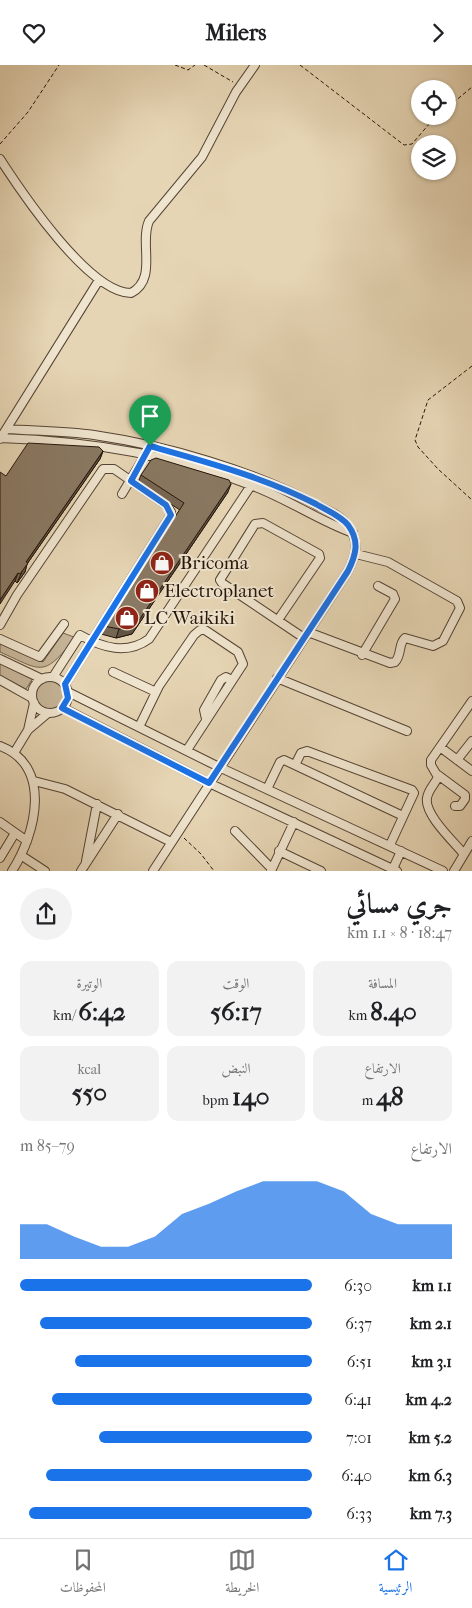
<!DOCTYPE html>
<html lang="ar">
<head>
<meta charset="utf-8">
<style>
	body { margin:0; font-family:"IM FELL French Canon",Amiri,serif; background:#f2f2f2; color:#202124; direction:rtl; height:100vh; display:flex; flex-direction:column; font-size:19px; white-space:nowrap }
	* { box-sizing:border-box; margin:0 }
	p { font-size:16px; color:#757577 }
	.icon { flex:none; width:28px; height:28px; fill:none; stroke:currentColor; stroke-width:2; stroke-linecap:round; stroke-linejoin:round }
	.map { position:relative; height:806px; overflow:hidden; direction:ltr }
	.sheet { display:flex; flex-direction:column; background:#fff; flex:1 }
	.sheet>* { flex:none }
	.controls { position:absolute; left:411px; top:15px; display:grid; gap:10px }
	.controls a { display:grid; place-items:center; width:45px; height:45px; border-radius:50%; background:#fff; box-shadow:0 1px 4px #0004; font-size:25px }
	.pin { position:absolute; display:grid; place-items:center; width:42px; height:42px; color:#fff; margin:-51px -21px; border-radius:50% 50% 50% 0; rotate:-45deg; box-shadow:0 0 5px #0007 }
	.pin .icon { rotate:45deg }
	.round { display:grid; place-items:center; flex:none; width:52px; height:52px; border-radius:26px; background:#f2f2f2 }
	.overview { display:flex; align-items:center; justify-content:space-between; height:85px; padding:0 20px }
	h1 { font-size:28px; font-weight:700; line-height:38px }
	.metrics { display:grid; grid-template-columns:repeat(3,1fr); gap:8px; height:85px; padding:5px 20px }
	.metrics div { display:grid; align-content:center; border-radius:12px; background:#f2f2f2; text-align:center }
	.metrics b { font-size:25px; font-weight:700 }
	.metrics small { font-size:14px; font-weight:400 }
	.metrics p { font-size:14px }
	.chart { height:140px; padding:10px 20px }
	.chart p { display:flex; justify-content:space-between }
	.chart svg { width:100%; height:90px; margin-top:5px; fill:#1a73e8; opacity:.7 }
	ul { padding:0 20px; list-style:none; font-size:16px }
	li { display:grid; grid-template-columns:80px 60px 1fr; align-items:center; height:38px }
	li i { height:12px; border-radius:6px; background:#1a73e8 }
	header { display:flex; justify-content:space-between; align-items:center; height:65px; padding:0 20px; background:#fff; font-size:22px; font-weight:700 }
	.dock { display:flex; justify-content:space-around; align-items:center; height:70px; border-top:1px solid #e0e0e0; background:#fff; font-size:14px; color:#757577 }
	.dock a { display:grid; justify-items:center; gap:2px }
	.dock .active { color:#1a73e8 }
	.map>svg:first-child { display:block }
	.green { fill:#c5b497; stroke:#756450 }
	.lines { fill:none; stroke-linecap:round; stroke-linejoin:round }
	.minor-casing { stroke:#554434; stroke-width:10 }
	.path { stroke:#25140a; stroke-width:1; stroke-dasharray:4 2.5; stroke-linecap:butt }
	.minor { stroke:#efe4ce; stroke-width:8 }
	.wall { fill:#766754; stroke:#25140a }
	.shaded-wall { fill:#605445; stroke:#25140a }
	.building { fill:#897862; stroke:#25140a }
	.route-casing { stroke:#fff; stroke-width:10 }
	.route { stroke:#1a73e8; stroke-width:6 }
	.labels { text-anchor:middle; dominant-baseline:central; stroke-width:4; stroke-linejoin:round; paint-order:stroke }
	.poi-label { font-size:19px; fill:#25140a; stroke:#efe4ce; text-anchor:start }
</style>
</head>
<body>
<header><svg class="icon" aria-label="forward" viewBox="0 0 24 24"><path d="M9 5l7 7-7 7"/></svg>Milers<svg class="icon" aria-label="heart" viewBox="0 0 24 24"><path d="M12 20l-8-8c-3-5 5-10 8-4 3-6 11-1 8 4z"/></svg></header>
<div class="map">
<svg width="472" height="806" viewBox="0 0 472 806">
	<rect width="100%" height="100%" fill="#e6d5b4"/>
	<filter id="stains"><feTurbulence type="fractalNoise" baseFrequency=".004" numOctaves="4"/><feColorMatrix values="0 0 0 0 .2 0 0 0 0 .09 0 0 0 0 .02 0 0 0 .5 -.17"/></filter>
	<radialGradient id="worn" r=".72"><stop offset=".6" stop-color="#630" stop-opacity="0"/><stop offset="1" stop-color="#630" stop-opacity=".3"/></radialGradient>
	<path class="green" d="M63,568L74,572V574C43,614 41,605 0,587V576L43,597Z
		M0,598L33,613L26,624L0,610Z
		M36 630a15 15 0 1 1 30 0a15 15 0 1 1-30 0Z"/>
	<g class="lines">
		<g class="minor-casing">
			<path id="minor" d="M0,94C22,128 89,228 131,228C158,214 139,178 149,156L202,92L236,27L255,0
				M7,364C36,366 65,366 94,370C169,381 250,405 317,440C327,445 342,451 348,461C360,477 356,490 348,506L153,806
				M0,373C87,376 173,389 253,421C288,434 319,456 353,468
				M0,374L99,215
				M122,429L147,387
				M278,555L320,493L319,489L263,458L255,459L220,515L222,518L304,573
				M0,560L17,530L103,404H114L166,440L171,447L169,453L65,619
				M308,567L390,598L395,597C402,590 398,579 405,573L433,581L443,576L460,543L457,536L388,497L356,489
				M0,574L40,592L64,559
				M362,590L395,534L393,529L378,521
				M0,594L42,614
				M113,607L156,627
				M53,612L80,570C103,583 127,590 149,574L254,416
				M32 630a18 18 0 1 1 36 0a18 18 0 1 1-36 0Z
				M277,613L407,666
				M0,615L32,633
				M68,627L219,702L443,806
				M63,643L209,718L397,806
				M206,654L204,645L221,615L226,612L232,615
				M139,662L159,621L194,570L200,565H205L238,587L243,599L187,685
				M28,665L34,638
				M0,681C53,701 36,769 12,806
				M440,682L472,706
				M14,688L28,665L48,648
				M457,695L472,676
				M295,700L301,688L307,686L412,725L414,728L390,780
				M438,710L465,730V734L460,741H455
				M34,716L65,724L171,777
				M267,724L280,697L284,695L403,751
				M0,757L27,776
				M235,766L271,803
				M279,786L321,806
				M463,788C453,776 424,749 427,733C428,725 435,719 438,712L431,700V695L472,636
				M22,791L45,806
				M0,793L15,768
				M86,796L97,739
				M81,806L118,749
				M271,806L294,757
				M392,806L401,786
				M454,806L472,776"/>
		</g>
		<path class="path" d="M175,0L188,5L195,0
			M204,0L233,17
			M300,0L404,80L412,79L436,51
			M448,42L472,22
			M0,79L28,47L59,0
			M472,301L428,335L415,375L418,382L438,404L472,435
			M184,773L201,789L214,806"/>
		<use href="#minor" class="minor"/>
	</g>
	<path class="wall" d="M103,386L100,394L27,499L25,507L17,518L15,516L6,411Z
		M141,410L228,427L132,569L116,573L101,569L104,561L180,445L138,418Z"/>
	<path class="shaded-wall" d="M103,386L100,394L27,499L25,507L17,518L26,497Z
		M231,419L228,427L132,569L116,573L119,564Z
		M18,508L15,516L0,539V535Z"/>
	<path class="building" d="M28,378L99,382L103,386L26,497L28,498L20,509L18,508L0,535V407L6,411Z
		M156,393L229,415L231,419L135,561L119,564L104,561L184,438L141,410L151,395Z"/>
	<g class="lines">
		<g class="route-casing">
			<path id="route" d="M150,381C207,397 263,412 316,439C326,445 341,451 348,460C360,476 356,490 348,506L209,718L62,643L68,633L65,619L171,450L166,440L131,416Z"/>
		</g>
		<use href="#route" class="route"/>
	</g>
	<defs>
		<g id="shop-disc" transform="scale(1.25)"><circle r="9.5" fill="#8f2418" stroke="#efe4ce"/><path d="M-5-2.5h2.3a2.7 3.5 0 0 1 5.4 0H5L5.5 6h-11ZM-1.5-2.5h3a1.5 2.3 0 0 0-3 0Z" fill="#fff"/></g>
	</defs>
	<g fill-rule="evenodd">
		<use href="#shop-disc" x="162" y="498"/>
		<use href="#shop-disc" x="147" y="526"/>
		<use href="#shop-disc" x="127" y="553"/>
	</g>
	<g class="labels">
		<g class="poi-label">
			<text x="180" y="498">Bricoma</text>
			<text x="164" y="526">Electroplanet</text>
			<text x="144" y="553">LC Waikiki</text>
		</g>
	</g>
	<rect width="100%" height="100%" filter="url(#stains)"/>
	<rect width="100%" height="100%" fill="url(#worn)"/>
</svg>
<div class="controls">
<a><svg class="icon" aria-label="locate" viewBox="0 0 24 24"><circle cx="12" cy="12" r="6"/><path d="M12 2v4M12 18v4M2 12h4M18 12h4"/></svg></a>
<a><svg class="icon" aria-label="layers" viewBox="0 0 24 24"><path d="M12 4l9 5-9 5-9-5zM3 14l9 5 9-5"/></svg></a>
</div>
<div class="pin" style="left:150px;top:381px;background:#1e9e55"><svg class="icon" aria-label="arrive" viewBox="0 0 24 24"><path d="M6 21V4h12l-3 4 3 4H6"/></svg></div>
</div>
<section class="sheet">
<div class="overview"><div><h1>جري مسائي</h1><p>18:47 · 8 × 1.1 km</p></div><a class="round"><svg class="icon" aria-label="share" viewBox="0 0 24 24"><path d="M12 15V3M7 8l5-5 5 5M5 13v7h14v-7"/></svg></a></div>
<div class="metrics">
<div><p>المسافة</p><b>8.40<small> km</small></b></div>
<div><p>الوقت</p><b>56:17</b></div>
<div><p>الوتيرة</p><b>6:42<small> /km</small></b></div>
</div>
<div class="metrics">
<div><p>الارتفاع</p><b>48<small> m</small></b></div>
<div><p>النبض</p><b>140<small> bpm</small></b></div>
<div><p>kcal</p><b>550</b></div>
</div>
<div class="chart"><p><span>الارتفاع</span>79–85 m</p>
<svg viewBox="0 0 160 44" preserveAspectRatio="none"><path d="M0 44V27L10 27L20 33L30 38L40 38L50 33L60 22L70 17L80 11L90 6L100 6L110 6L120 11L130 22L140 27L150 27L160 27V44z"/></svg>
</div>
<ul>
<li><b>1.1 km</b>6:30<i style="width:100%"></i></li>
<li><b>2.1 km</b>6:37<i style="width:93%"></i></li>
<li><b>3.1 km</b>6:51<i style="width:81%"></i></li>
<li><b>4.2 km</b>6:41<i style="width:89%"></i></li>
<li><b>5.2 km</b>7:01<i style="width:73%"></i></li>
<li><b>6.3 km</b>6:40<i style="width:91%"></i></li>
<li><b>7.3 km</b>6:33<i style="width:97%"></i></li>
</ul>
</section>
<nav class="dock">
<a class="active"><svg class="icon" aria-label="home" viewBox="0 0 24 24"><path d="M3 11l9-7 9 7M6 9v11h12V9"/></svg>الرئيسية</a>
<a><svg class="icon" aria-label="map" viewBox="0 0 24 24"><path d="M3 6l6-2 6 2 6-2v14l-6 2-6-2-6 2zM9 4v14M15 6v14"/></svg>الخريطة</a>
<a><svg class="icon" aria-label="saved" viewBox="0 0 24 24"><path d="M7 4h10v16l-5-4-5 4z"/></svg>المحفوظات</a>
</nav>
</body>
</html>
